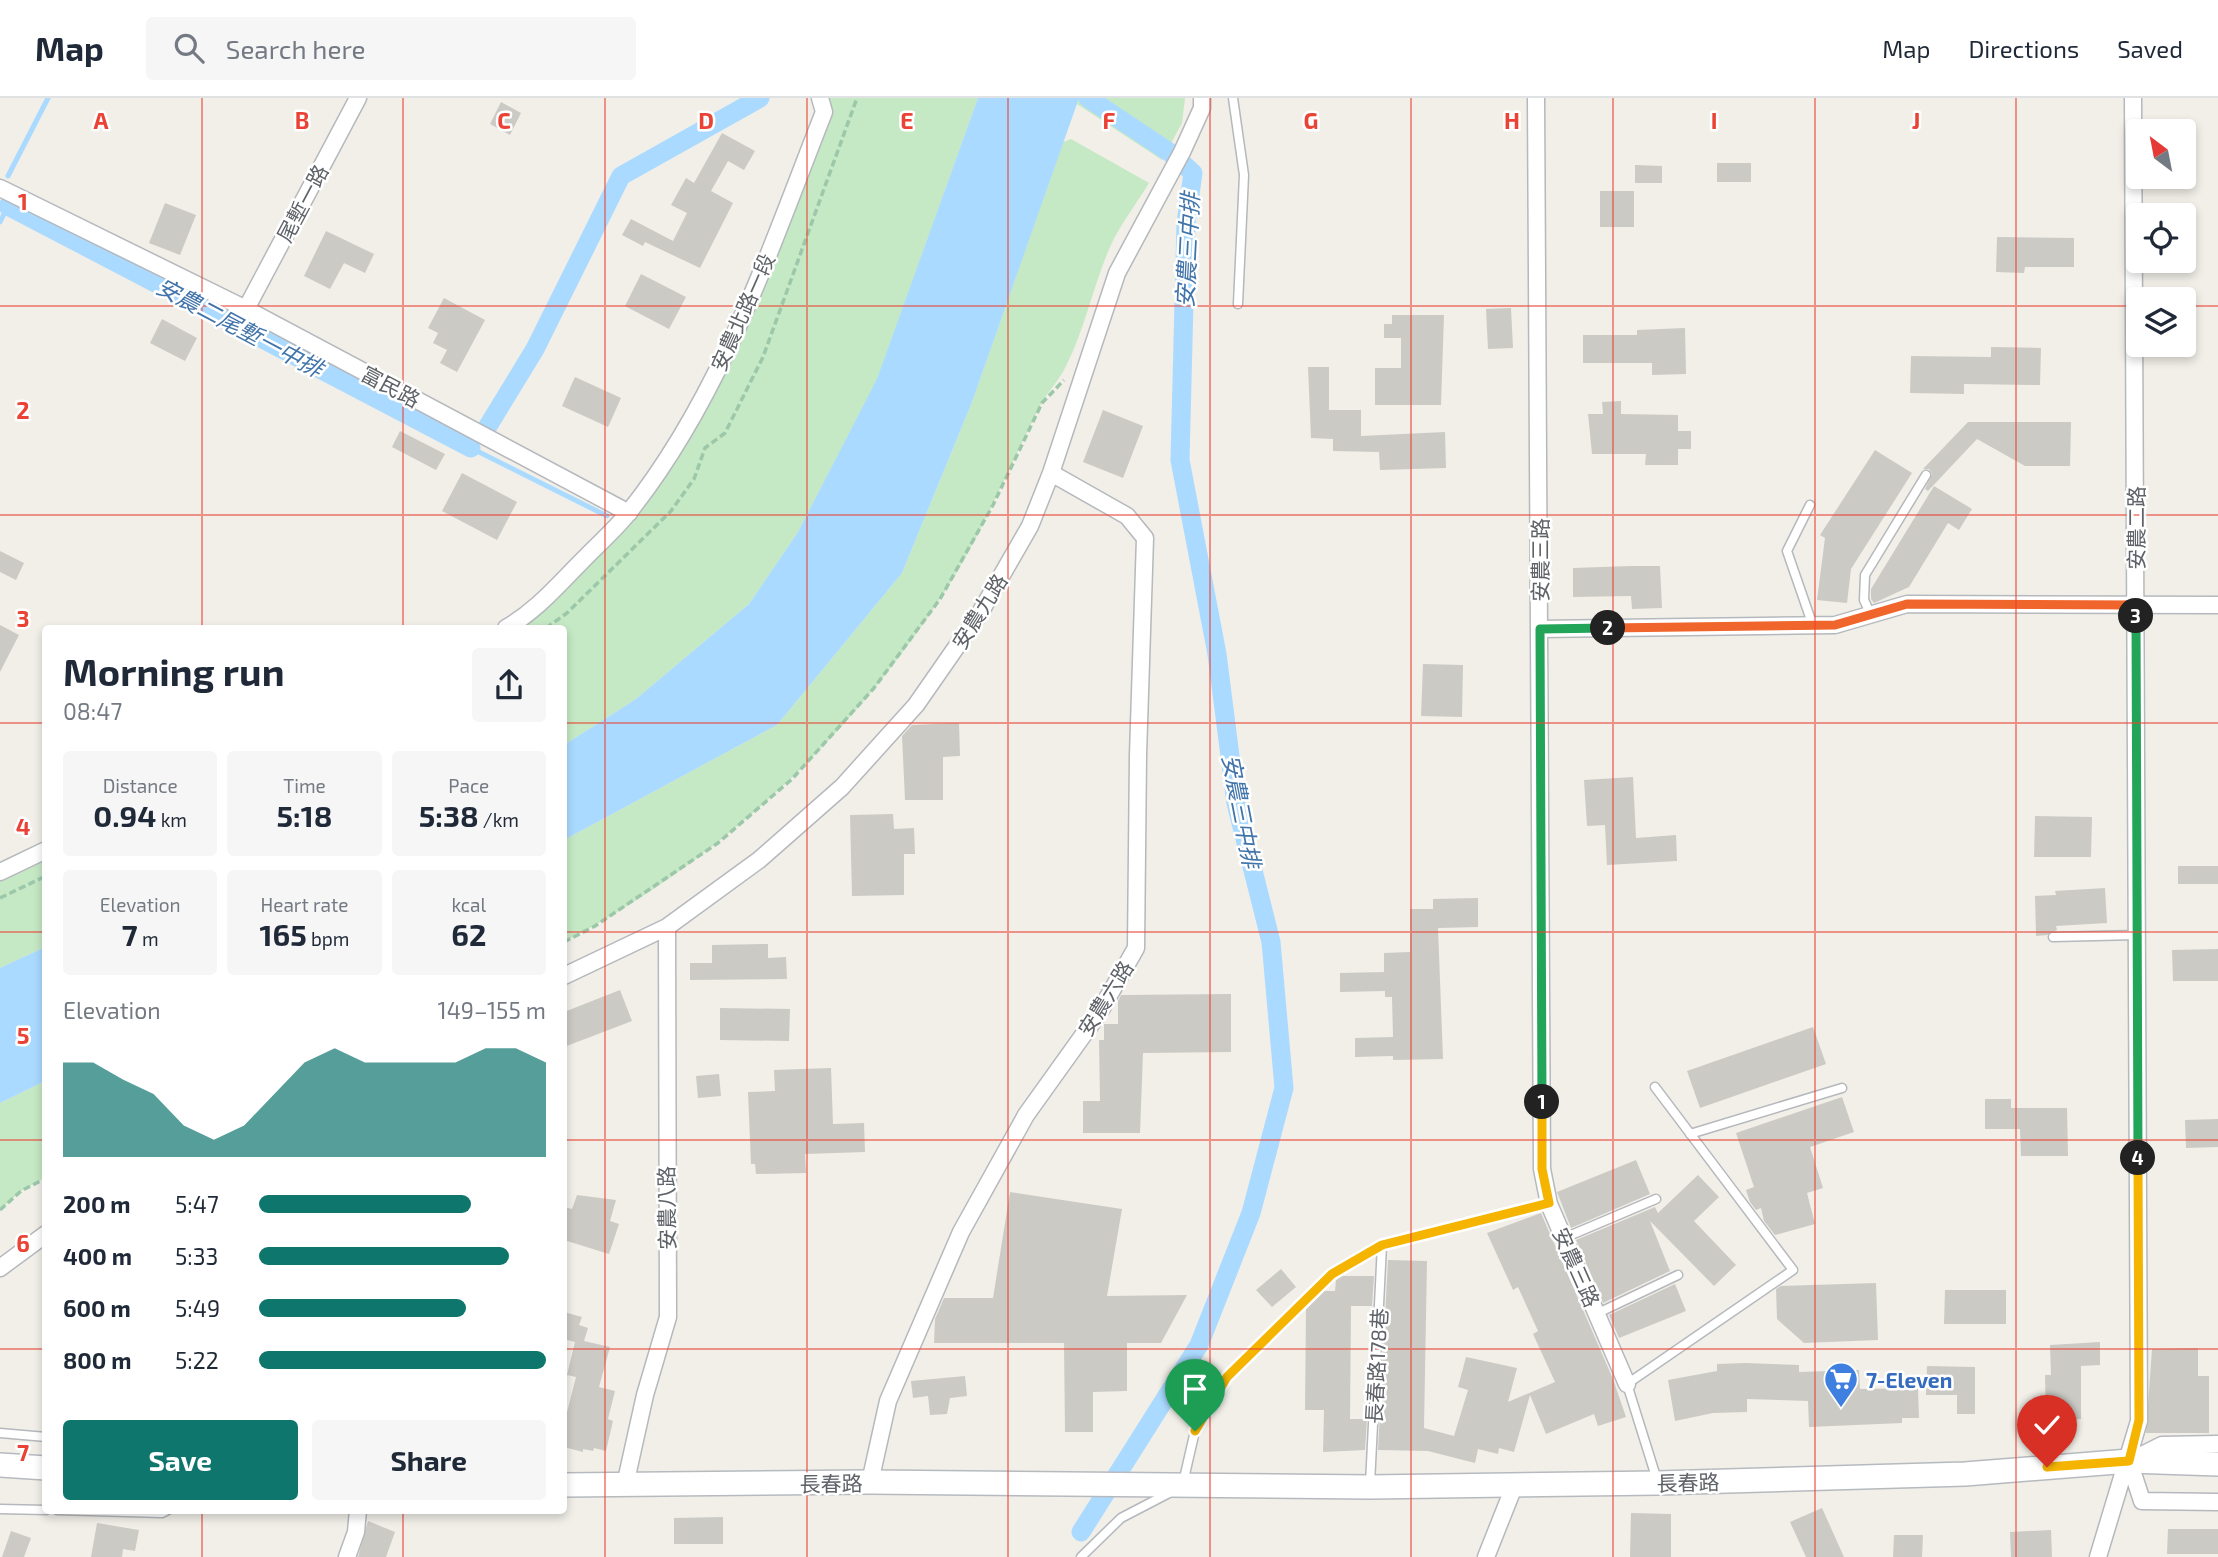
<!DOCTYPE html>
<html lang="en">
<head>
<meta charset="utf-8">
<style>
	body { margin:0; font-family:"Exo 2","Noto Sans TC",sans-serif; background:#f6f6f7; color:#1f2937; height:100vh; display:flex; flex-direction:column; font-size:26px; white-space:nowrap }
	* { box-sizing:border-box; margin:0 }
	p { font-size:23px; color:#747a83 }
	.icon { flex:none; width:38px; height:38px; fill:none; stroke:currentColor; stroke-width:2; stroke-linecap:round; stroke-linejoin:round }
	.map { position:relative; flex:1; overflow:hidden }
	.side { position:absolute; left:42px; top:527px; width:525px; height:889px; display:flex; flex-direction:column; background:#fff; border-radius:7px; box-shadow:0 4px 10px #0003 }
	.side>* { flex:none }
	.needle { width:46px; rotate:328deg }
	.controls { position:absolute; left:2126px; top:21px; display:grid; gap:14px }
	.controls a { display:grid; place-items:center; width:70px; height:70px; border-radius:7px; background:#fff; box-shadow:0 4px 10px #0003; font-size:35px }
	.pin { position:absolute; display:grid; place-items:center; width:60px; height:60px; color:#fff; margin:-72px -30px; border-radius:50% 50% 50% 0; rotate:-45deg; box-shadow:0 0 7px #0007 }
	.pin .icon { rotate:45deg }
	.km { position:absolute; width:35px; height:35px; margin:-18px; border-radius:50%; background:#222; color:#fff; font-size:19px; line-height:35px; text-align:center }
	.round { display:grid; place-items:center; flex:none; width:74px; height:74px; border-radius:7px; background:#f6f6f7 }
	.headline { display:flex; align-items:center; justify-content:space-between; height:119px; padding:0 21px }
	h1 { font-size:38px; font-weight:700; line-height:52px }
	.figures { display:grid; grid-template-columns:repeat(3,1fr); gap:10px; height:119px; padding:7px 21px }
	.figures div { display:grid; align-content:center; border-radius:7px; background:#f6f6f7; text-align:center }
	.figures b { font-size:30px; font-weight:700 }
	.figures small { font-size:19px; font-weight:400 }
	.figures p { font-size:19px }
	.chart { height:196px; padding:14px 21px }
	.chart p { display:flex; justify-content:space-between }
	.chart svg { width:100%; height:126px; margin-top:7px; fill:#0f766e; opacity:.7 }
	.primary-button { display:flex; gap:14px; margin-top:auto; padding:14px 21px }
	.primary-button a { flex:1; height:80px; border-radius:7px; background:#0f766e; color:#fff; font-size:28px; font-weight:700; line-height:80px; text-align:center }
	.primary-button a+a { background:#f6f6f7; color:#1f2937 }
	ul { padding:0 21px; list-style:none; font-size:23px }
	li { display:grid; grid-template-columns:112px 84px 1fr; align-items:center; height:52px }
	li i { height:18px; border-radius:9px; background:#0f766e }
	header { display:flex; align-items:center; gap:42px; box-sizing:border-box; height:98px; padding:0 35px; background:#fff; border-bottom:2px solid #e0e1e3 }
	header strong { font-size:33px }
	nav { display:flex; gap:38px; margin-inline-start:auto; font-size:24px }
	.search { width:490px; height:63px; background:#f6f6f7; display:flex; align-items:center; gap:18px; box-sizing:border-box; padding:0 24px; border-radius:7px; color:#747a83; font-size:26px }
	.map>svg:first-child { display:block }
	.green { fill:#c5e8c5 }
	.water { fill:#aadaff }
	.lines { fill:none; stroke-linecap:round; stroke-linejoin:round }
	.stream { stroke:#aadaff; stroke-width:5 }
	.canal { stroke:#aadaff; stroke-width:19 }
	.building { fill:#cccac5 }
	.lane-casing { stroke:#b5b8bc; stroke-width:11 }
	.street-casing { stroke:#b5b8bc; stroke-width:19 }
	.secondary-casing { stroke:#b6babf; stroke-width:26 }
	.path { stroke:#9cc7a9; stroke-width:3.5; stroke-dasharray:7 3.5; stroke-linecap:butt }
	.lane { stroke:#fff; stroke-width:8 }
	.street { stroke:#fff; stroke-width:16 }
	.secondary { stroke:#fff; stroke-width:23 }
	.split-1-casing { stroke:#fff; stroke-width:14 }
	.split-2-casing { stroke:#fff; stroke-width:14 }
	.split-3-casing { stroke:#fff; stroke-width:14 }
	.split-4-casing { stroke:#fff; stroke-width:14 }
	.split-5-casing { stroke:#fff; stroke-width:14 }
	.split-1 { stroke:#f5b400; stroke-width:9 }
	.split-2 { stroke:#22a559; stroke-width:9 }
	.split-3 { stroke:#f0652b; stroke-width:9 }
	.split-4 { stroke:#22a559; stroke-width:9 }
	.split-5 { stroke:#f5b400; stroke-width:9 }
	.grid { fill:none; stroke:#ea4335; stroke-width:2; stroke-opacity:0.55 }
	.labels { text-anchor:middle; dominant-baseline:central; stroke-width:5; stroke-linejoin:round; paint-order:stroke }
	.street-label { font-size:21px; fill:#5f6368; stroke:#fff }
	.shop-label { font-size:21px; font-weight:bold; fill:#366cbe; stroke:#fff; text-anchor:start }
	.water-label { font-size:23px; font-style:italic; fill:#4174aa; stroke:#fff }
	.grid-label { font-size:23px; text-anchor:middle; font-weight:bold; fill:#ea4335; stroke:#fff; stroke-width:5; stroke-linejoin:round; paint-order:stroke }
</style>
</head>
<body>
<header>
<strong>Map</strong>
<div class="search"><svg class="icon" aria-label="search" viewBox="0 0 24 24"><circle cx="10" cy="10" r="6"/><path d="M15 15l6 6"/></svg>Search here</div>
<nav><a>Map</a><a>Directions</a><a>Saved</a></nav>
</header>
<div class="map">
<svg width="2218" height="1459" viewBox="0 0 2218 1459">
	<rect width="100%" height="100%" fill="#f1efe8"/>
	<path class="green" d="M820,0H978L877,282L798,434L749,506L636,601L564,647V530H506L629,415L689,327L824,14Z
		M1079,0H1185L1182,25L1162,62L1077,6Z
		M1071,41L1149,85C1136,106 1120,127 1110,149C1093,188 1085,231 1066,268C1059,283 1047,294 1040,308C1007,373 980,441 940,501C847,643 715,766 564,844V742L777,627L902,475L972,304L1063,44Z
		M45,752V849L0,870V774Z
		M45,983V1080L21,1093L0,1112V1005Z"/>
	<path class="water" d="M978,0H1079L972,304L902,475L777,627L564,742V647L636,601L749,506L798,434L877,281Z
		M45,849V983L0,1005V870Z"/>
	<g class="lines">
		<path class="stream" d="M8,78L48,0
			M0,124L7,110
			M471,350L607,418"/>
		<path class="canal" d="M8,108L471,350
			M488,328L535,251L621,78L760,0
			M1081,1434L1199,1247L1251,1115L1284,990L1271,844L1236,705L1217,556L1180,362L1186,125L1193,75L1172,56L1088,0"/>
	</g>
	<path class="building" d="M501,4L521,15L510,37L490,26Z
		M722,35L755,53L744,72L728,63L711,93L733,105L700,170L645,144L643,148L622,137L631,121L673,143L687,115L671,107L686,80L694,85Z
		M1717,65H1751V84H1717Z
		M1635,67L1662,68V85H1635Z
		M1600,93H1634V129H1600Z
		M165,105L196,117L180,157L149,145Z
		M326,133L374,156L365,175L344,165L330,191L304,178Z
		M1997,139L2074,140V169H2025L2024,175L1996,174Z
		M641,176L686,199L669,231L625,208Z
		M444,200L485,222L457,274L440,265L447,252L433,245L438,235L428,230Z
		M1511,210L1513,250L1488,251L1486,211Z
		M1392,217H1444L1441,307H1375V270H1401V240H1384V226H1392Z
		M162,221L197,240L185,263L150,245Z
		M1685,230L1686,276L1652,277V265H1583V237H1637V232Z
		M1991,249L2041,250L2040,287L1964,286V296L1910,295L1911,258L1991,259Z
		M1308,269H1329V312H1361V338L1445,334L1446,370L1380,372L1379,354L1333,353V341L1311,340Z
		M575,279L621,300L608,329L562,308Z
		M1621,303V316L1678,317V333H1691V351H1678V367H1645L1646,356H1592L1588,316H1603L1602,304Z
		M1103,312L1143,328L1123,380L1083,364Z
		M1968,324H2071L2070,368H2025L1977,341L1928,393L1925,391L1932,376L1929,371H1923Z
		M400,333L445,356L436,372L392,349Z
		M1875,352L1912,375L1851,471L1847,505L1817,502L1825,440L1820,437Z
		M462,375L517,404L497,442L442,413Z
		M1934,388L1972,411L1959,432L1948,425L1909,489L1874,505L1871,501V491Z
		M0,453L24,465L16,482L0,474Z
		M1631,468H1660L1662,510L1632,511L1631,498L1573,499V470Z
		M0,527L19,537L0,574Z
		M1423,566L1463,567L1462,619L1421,618Z
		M959,625L960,658L943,659V702H905L902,638L912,627Z
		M1633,679L1636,740L1676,737L1677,763L1607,767L1605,727L1587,728L1584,682Z
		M893,716L894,731L914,730L915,756H904V797L852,798L850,717Z
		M2035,718L2092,719L2091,759H2034Z
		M2178,768H2218V786H2178Z
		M2105,790L2107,825L2056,828L2057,832L2047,837L2036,838L2035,798L2056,797L2055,793Z
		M1478,800V829L1438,830L1443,961L1393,962V958L1355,959V940L1393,939L1392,899H1385V893L1340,894V875L1384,874V855L1410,854V811H1433V801Z
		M768,846V860L786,859L787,881L690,882V865H712V847Z
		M2218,851V883H2173L2172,852Z
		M620,892L632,923L564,949V914Z
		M1231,896V954L1143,955L1140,1035H1083V1003H1100L1099,942H1104V926H1118V903L1121,897Z
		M720,910L790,911L789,943L720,942Z
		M1813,929L1826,966L1700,1010L1687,973Z
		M831,970L833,1026L864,1025L865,1054L805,1056L806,1075L756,1076L755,1066H751L748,994L775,993L774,972Z
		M719,976L721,998L698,1000L696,978Z
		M1842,999L1854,1034L1810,1049L1823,1090L1807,1095L1815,1126L1775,1137L1764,1123L1761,1110L1756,1112L1750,1104L1746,1092L1754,1089L1736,1035Z
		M1985,1001H2011V1010H2067L2068,1058H2021L2020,1031H1985Z
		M2218,1021V1049L2186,1050L2185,1022Z
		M1636,1062L1650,1096L1571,1130L1557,1094Z
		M1698,1077L1719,1099L1694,1123L1736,1167L1714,1188L1650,1123L1670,1173L1603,1205L1576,1142L1655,1109L1658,1115Z
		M1010,1094L1122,1111L1107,1198L1187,1197L1161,1245H1127V1293L1093,1294V1334H1065L1064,1245H934L935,1221L944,1200H993Z
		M577,1097L616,1102L610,1123L619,1126L609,1156L564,1142V1109L572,1111Z
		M1541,1115L1613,1281L1626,1319L1598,1328L1594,1316L1546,1336L1530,1297L1514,1354L1499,1350L1498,1356L1478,1351L1475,1365L1428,1353L1378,1352L1388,1162L1427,1163L1424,1330L1454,1338L1468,1292L1458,1289L1466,1259L1517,1270L1508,1304L1555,1284L1533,1236L1538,1233L1518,1189L1513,1192L1487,1135Z
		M1281,1171L1296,1189L1272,1209L1256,1192Z
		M1342,1178H1374L1372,1208H1351L1350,1321H1367L1365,1352L1323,1354L1324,1312H1305L1306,1211L1324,1193H1335L1336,1182Z
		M1876,1185L1878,1242L1804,1245L1777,1221L1776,1191L1781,1188Z
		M1675,1186L1686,1213L1619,1240L1609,1217Z
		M1945,1192H2006V1226H1944Z
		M564,1214L582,1219L579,1227L588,1230L584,1243L610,1249L599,1289L615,1293L608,1321L613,1323L606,1353L594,1350L593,1353L583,1351V1354L564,1349V1326L576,1279L567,1277L575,1244L564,1241Z
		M2100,1244V1267L2081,1268V1321L2046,1322L2045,1277H2051L2050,1247Z
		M2198,1250V1278H2209V1335H2146L2152,1251Z
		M1745,1265L1799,1267V1274L1859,1272L1860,1291L1918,1290L1919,1320H1902V1325L1809,1329L1808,1303L1747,1301V1314L1713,1315L1675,1323L1668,1282L1717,1273V1266Z
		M1927,1268L1975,1269V1316H1957V1297H1926Z
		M965,1278L967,1298L950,1300L947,1316L930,1317L928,1298L913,1300L911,1283Z
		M1822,1410L1844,1459H1806L1790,1424Z
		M1631,1415L1671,1416V1459H1630Z
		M723,1419V1446H674V1420Z
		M368,1423L395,1434L386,1459H358Z
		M97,1425L139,1432L135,1453L123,1451L122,1459H91Z
		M2168,1431H2218V1456H2167Z
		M2051,1432L2052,1459H2011L2010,1434Z
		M11,1433L31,1440L24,1459H2Z
		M1894,1437H1923L1922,1459H1893Z"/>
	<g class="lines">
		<g class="lane-casing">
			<path id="lane" d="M1233,0L1244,77L1238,206
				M1810,407L1787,453L1813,528
				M1871,517L1864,502L1865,477L1926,377
				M2053,839L2137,837
				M1655,989L1793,1172L1627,1286L1657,1382
				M1690,1036L1842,990
				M1564,1140L1656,1101
				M1598,1215L1678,1177
				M0,1335L46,1339
				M1183,1385L1195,1333L1227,1279L1332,1176L1382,1147L1549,1106
				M1370,1386L1382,1147
				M0,1411L46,1412
				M57,1412L162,1415L168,1412
				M1081,1459L1121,1420L1171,1394"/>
		</g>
		<g class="street-casing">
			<path id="street" d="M1536,0L1542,1071L1549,1106L1627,1286
				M0,90L246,211L629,415
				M246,211L358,0
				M506,530C536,513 557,488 581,464C597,447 615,432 629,414C722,297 770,151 824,14L820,0
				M1540,531L1835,527L1907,506L2218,507
				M0,774L46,752
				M564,878L667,829L759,762L842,689L916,607L980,515L1030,428L1051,375L1117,175L1182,54L1202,10V0
				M0,1170L46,1136
				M2132,1362L2162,1347L2218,1346
				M2129,1363L2142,1403L2218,1404
				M870,1384L888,1303L961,1134L1026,1017L1099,915L1136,850L1138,657L1145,440L1127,418L1051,375
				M625,1387L645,1297L668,1219L667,829
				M347,1459L356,1434L358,1412
				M1486,1459L1515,1386
				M2098,1459L2139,1323L2133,0"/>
		</g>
		<g class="secondary-casing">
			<path id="secondary" d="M0,1367L46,1370
				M564,1387L870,1384L1370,1389L1658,1385L1965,1376L2129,1363L2218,1366"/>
		</g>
		<path class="path" d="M546,530L567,515L671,413L694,381L705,350L725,335L763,259L857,0
			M0,800L46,778
			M564,844L595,828L718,745L792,681L874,590L940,501L993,407L1042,305L1064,282
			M0,1112L21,1093L46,1080"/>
		<use href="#lane" class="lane"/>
		<use href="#street" class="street"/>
		<use href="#secondary" class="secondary"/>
	</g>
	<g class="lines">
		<g class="split-1-casing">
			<path id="split-1" d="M1195,1333L1227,1279L1332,1176L1382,1147L1549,1105L1542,1071V1004"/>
		</g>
		<g class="split-2-casing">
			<path id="split-2" d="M1542,1004L1540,531L1608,530"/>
		</g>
		<g class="split-3-casing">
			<path id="split-3" d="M1608,530L1835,527L1907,506L2136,507V518"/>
		</g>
		<g class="split-4-casing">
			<path id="split-4" d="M2136,518L2138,1060"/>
		</g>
		<g class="split-5-casing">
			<path id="split-5" d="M2047,1369L2129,1363L2139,1322L2138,1060"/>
		</g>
		<use href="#split-1" class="split-1"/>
		<use href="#split-2" class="split-2"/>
		<use href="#split-3" class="split-3"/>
		<use href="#split-4" class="split-4"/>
		<use href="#split-5" class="split-5"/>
	</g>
	<path class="grid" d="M202,0V530M403,0V530M605,0V1459M807,0V1459M1008,0V1459M1210,0V1459M1411,0V1459M1613,0V1459M1815,0V1459M2016,0V1459M0,208H2138M2184,208H2218M0,417H2218M0,625H46M564,625H2218M0,834H46M564,834H2218M0,1042H46M564,1042H2218M0,1251H46M564,1251H2218M202,1412V1459M403,1412V1459"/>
	<defs>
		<g id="supermarket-pin" transform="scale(1.75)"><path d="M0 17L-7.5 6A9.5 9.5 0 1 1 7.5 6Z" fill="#3f7fe0" stroke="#fff"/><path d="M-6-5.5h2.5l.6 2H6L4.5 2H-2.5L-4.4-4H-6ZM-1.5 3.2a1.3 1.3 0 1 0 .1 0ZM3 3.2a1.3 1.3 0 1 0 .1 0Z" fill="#fff"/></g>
	</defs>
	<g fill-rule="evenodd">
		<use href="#supermarket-pin" x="1841" y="1281"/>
	</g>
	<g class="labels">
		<g class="street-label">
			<text transform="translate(302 105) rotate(-62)">尾塹一路</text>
			<text transform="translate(742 214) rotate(-66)">安農北路一段</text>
			<text transform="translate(391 288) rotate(28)">富民路</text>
			<text transform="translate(2135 430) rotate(-90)">安農二路</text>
			<text transform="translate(1539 462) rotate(-90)">安農三路</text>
			<text transform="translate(979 513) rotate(-58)">安農九路</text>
			<text transform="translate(1105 900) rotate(-58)">安農六路</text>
			<text transform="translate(666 1110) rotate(-91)">安農八路</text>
			<text transform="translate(1577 1169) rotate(66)">安農三路</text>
			<text transform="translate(1376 1268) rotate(-87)">長春路178巷</text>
			<text transform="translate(1688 1384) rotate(-2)">長春路</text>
			<text transform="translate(831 1385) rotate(-1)">長春路</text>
		</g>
		<g class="shop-label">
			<text x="1866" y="1281">7-Eleven</text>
		</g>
		<g class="water-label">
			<text transform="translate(1187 152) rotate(-87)">安農三中排</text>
			<text transform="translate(240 229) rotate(28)">安農二尾塹一中排</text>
			<text transform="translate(1242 713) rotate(79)">安農三中排</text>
		</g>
	</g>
	<g class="grid-label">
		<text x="101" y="31">A</text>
		<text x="302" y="31">B</text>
		<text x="504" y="31">C</text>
		<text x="706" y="31">D</text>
		<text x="907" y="31">E</text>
		<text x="1109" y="31">F</text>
		<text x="1311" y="31">G</text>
		<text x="1512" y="31">H</text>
		<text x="1714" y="31">I</text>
		<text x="1916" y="31">J</text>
		<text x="23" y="112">1</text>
		<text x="23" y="321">2</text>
		<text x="23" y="529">3</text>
		<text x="23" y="737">4</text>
		<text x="23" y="946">5</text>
		<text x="23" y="1154">6</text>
		<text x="23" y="1363">7</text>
	</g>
</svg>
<div class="controls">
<a><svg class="needle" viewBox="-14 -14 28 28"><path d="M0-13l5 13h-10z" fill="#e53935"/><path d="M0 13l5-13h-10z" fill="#747a83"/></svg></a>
<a><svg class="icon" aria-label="locate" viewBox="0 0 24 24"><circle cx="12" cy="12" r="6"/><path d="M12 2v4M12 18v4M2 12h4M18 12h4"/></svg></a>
<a><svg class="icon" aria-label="layers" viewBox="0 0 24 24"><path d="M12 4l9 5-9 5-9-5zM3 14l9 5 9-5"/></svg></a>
</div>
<div class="pin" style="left:1195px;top:1333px;background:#1e9e55"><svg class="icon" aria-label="arrive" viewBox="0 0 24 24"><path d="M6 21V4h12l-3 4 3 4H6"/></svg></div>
<div class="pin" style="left:2047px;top:1369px;background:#d93025"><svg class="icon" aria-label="check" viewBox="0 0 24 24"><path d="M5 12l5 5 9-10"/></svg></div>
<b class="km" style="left:1542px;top:1004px">1</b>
<b class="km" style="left:1608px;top:530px">2</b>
<b class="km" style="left:2136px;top:518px">3</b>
<b class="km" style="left:2138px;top:1060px">4</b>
<section class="side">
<div class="headline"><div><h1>Morning run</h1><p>08:47</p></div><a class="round"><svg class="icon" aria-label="share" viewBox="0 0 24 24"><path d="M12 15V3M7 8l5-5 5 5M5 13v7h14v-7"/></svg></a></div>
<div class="figures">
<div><p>Distance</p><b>0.94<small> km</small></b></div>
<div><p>Time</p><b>5:18</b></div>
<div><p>Pace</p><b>5:38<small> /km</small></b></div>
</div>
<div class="figures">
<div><p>Elevation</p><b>7<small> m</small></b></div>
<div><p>Heart rate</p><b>165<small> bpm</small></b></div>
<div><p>kcal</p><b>62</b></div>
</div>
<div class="chart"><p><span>Elevation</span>149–155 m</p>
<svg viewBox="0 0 160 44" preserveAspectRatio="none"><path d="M0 44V11L10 11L20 17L30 22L40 33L50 38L60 33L70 22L80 11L90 6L100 11L110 11L120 11L130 11L140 6L150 6L160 11V44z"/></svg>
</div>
<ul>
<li><b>200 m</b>5:47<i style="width:74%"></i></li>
<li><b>400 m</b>5:33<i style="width:87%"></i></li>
<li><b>600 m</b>5:49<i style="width:72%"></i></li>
<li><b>800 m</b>5:22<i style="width:100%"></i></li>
</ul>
<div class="primary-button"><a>Save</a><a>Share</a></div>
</section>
</div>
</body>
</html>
